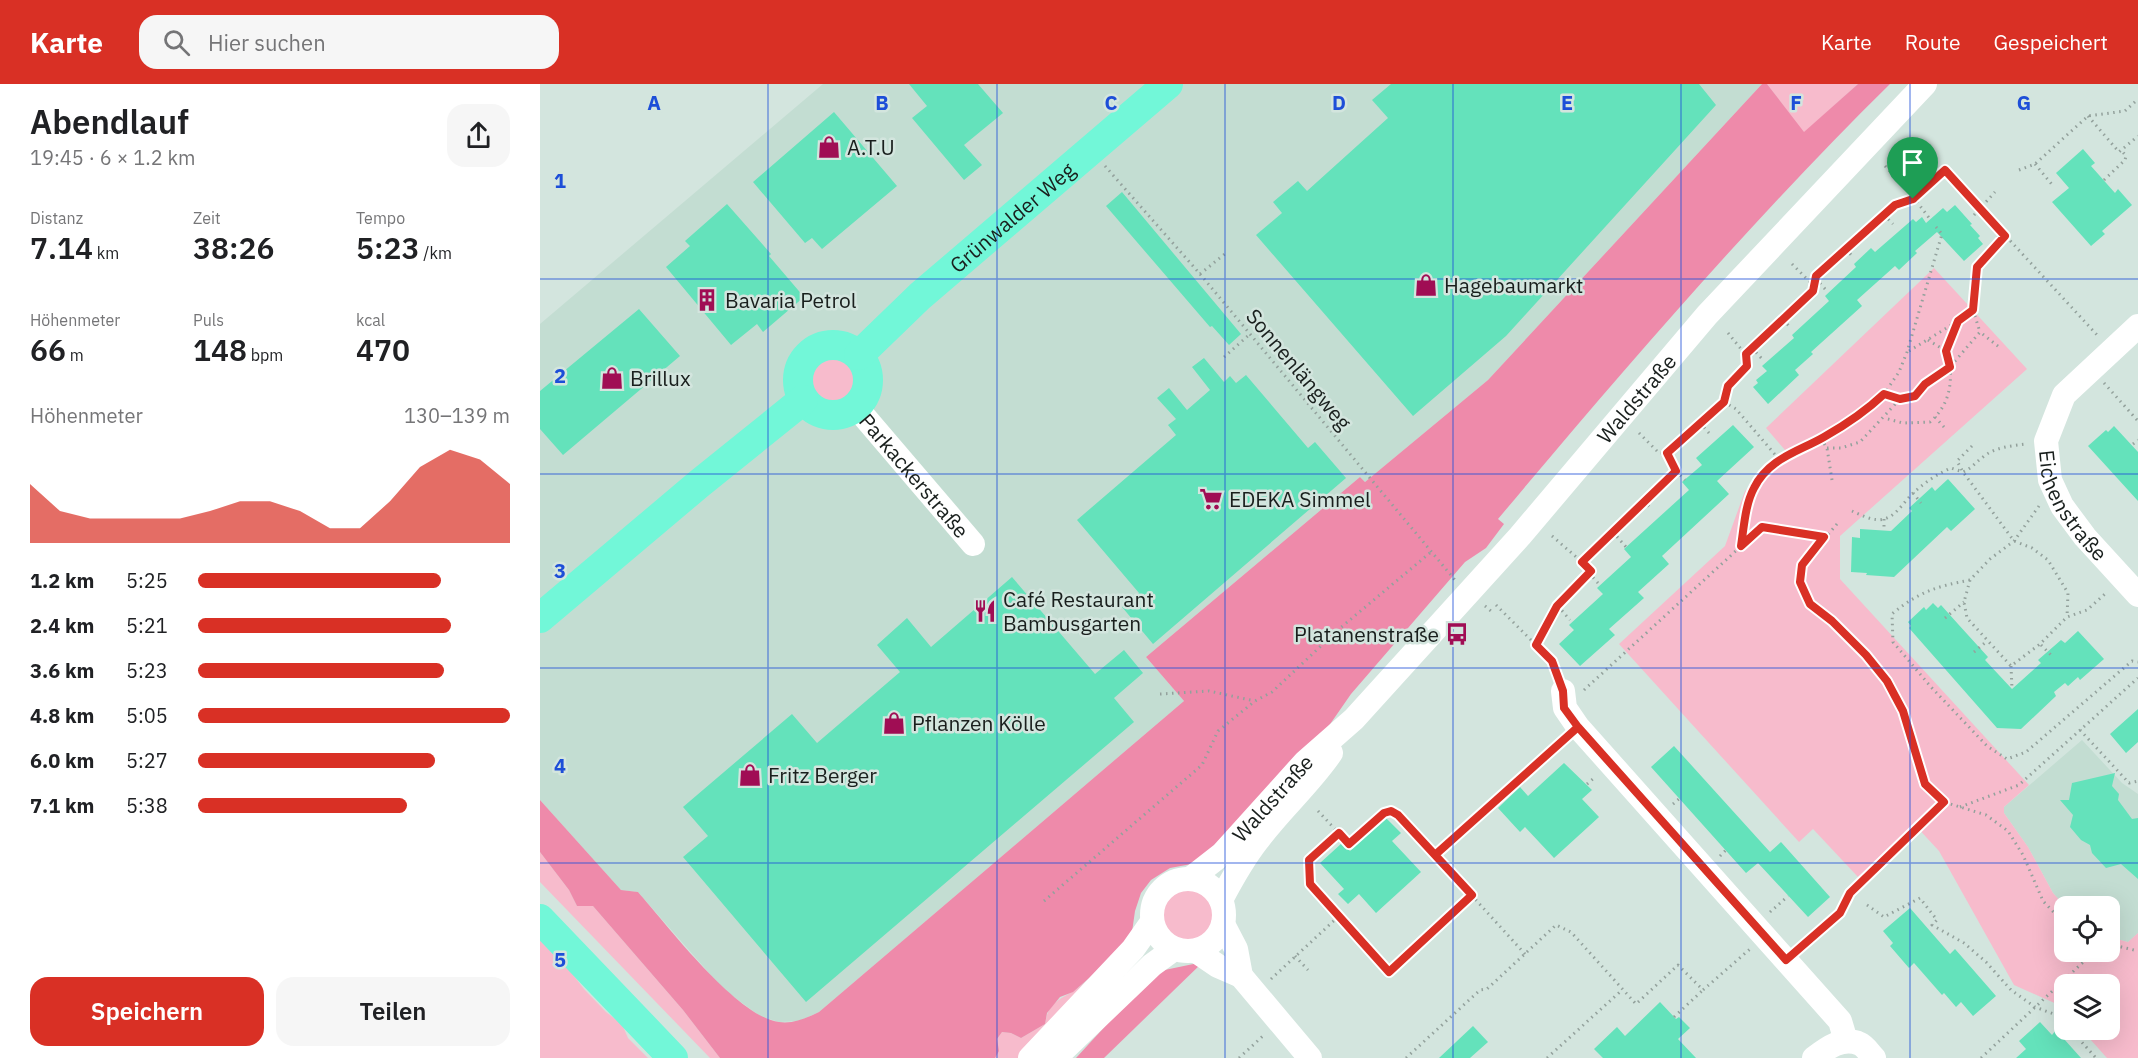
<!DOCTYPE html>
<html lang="de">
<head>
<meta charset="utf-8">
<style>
	body { margin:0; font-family:"IBM Plex Sans",sans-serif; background:#f6f6f6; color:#202124; height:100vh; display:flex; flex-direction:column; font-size:22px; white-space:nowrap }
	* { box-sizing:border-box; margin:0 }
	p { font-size:20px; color:#757577 }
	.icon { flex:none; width:33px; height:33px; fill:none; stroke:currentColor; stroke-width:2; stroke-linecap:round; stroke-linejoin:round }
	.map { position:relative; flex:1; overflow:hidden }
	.sheet { display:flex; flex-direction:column; background:#fff; width:540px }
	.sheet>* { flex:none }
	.buttons { position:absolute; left:1514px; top:812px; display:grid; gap:12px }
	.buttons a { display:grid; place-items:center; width:66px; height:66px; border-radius:12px; background:#fff; box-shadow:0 6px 24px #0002; font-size:30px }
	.pin { position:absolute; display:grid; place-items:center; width:51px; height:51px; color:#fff; margin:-62px -26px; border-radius:50% 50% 50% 0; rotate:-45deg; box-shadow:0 0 6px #0007 }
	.pin .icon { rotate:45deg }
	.round { display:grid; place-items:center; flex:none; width:63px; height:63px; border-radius:18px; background:#f6f6f6 }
	.headline { display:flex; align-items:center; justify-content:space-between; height:102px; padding:0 30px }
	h1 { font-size:33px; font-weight:600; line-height:45px }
	.metrics { display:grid; grid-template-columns:repeat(3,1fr); gap:9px; height:102px; padding:6px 30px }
	.metrics div { display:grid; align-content:center }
	.metrics b { font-size:30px; font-weight:600 }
	.metrics small { font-size:16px; font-weight:400 }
	.metrics p { font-size:16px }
	.chart { height:168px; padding:12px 30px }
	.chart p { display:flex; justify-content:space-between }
	.chart svg { width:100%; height:108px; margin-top:6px; fill:#d93025; opacity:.7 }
	.action { display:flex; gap:12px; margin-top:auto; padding:12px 30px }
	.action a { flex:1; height:69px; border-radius:18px; background:#d93025; color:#fff; font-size:24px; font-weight:600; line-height:69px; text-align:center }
	.action a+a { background:#f6f6f6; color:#202124 }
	ul { padding:0 30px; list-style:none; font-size:20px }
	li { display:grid; grid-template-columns:96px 72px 1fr; align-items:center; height:45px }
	li i { height:15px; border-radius:8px; background:#d93025 }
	header { display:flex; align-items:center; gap:36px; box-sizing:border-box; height:84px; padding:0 30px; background:#d93025; color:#fff }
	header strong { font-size:28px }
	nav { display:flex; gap:33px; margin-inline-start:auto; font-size:21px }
	.search { width:420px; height:54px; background:#f6f6f6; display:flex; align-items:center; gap:15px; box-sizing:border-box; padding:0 21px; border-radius:18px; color:#757577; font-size:22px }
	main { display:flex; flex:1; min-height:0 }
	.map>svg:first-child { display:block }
	.built { fill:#c3ddd2 }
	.green { fill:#f7bbcc }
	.forest { fill:#ee8aaa }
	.building { fill:#64e2bb }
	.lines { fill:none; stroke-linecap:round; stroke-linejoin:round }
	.path { stroke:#93a19c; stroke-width:3; stroke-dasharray:1.5 4.5; stroke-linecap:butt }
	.minor { stroke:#fff; stroke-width:24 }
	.major { stroke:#72f7d8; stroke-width:30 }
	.route-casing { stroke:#fff; stroke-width:12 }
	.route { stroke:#d93025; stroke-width:8 }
	.grid { fill:none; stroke:#1d4ed8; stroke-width:1.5; stroke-opacity:0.55 }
	.labels { text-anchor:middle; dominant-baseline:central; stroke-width:5; stroke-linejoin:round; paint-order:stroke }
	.poi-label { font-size:21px; fill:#191f1d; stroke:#d3e5de; text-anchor:start }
	.street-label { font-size:21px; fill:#191f1d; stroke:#d3e5de }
	.grid-label { font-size:20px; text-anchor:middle; font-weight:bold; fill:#1d4ed8; stroke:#d3e5de; stroke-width:5; stroke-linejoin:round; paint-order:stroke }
</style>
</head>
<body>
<header>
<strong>Karte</strong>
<div class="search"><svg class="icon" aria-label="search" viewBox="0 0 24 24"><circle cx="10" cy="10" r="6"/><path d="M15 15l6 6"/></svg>Hier suchen</div>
<nav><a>Karte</a><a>Route</a><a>Gespeichert</a></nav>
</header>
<main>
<section class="sheet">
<div class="headline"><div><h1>Abendlauf</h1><p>19:45 · 6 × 1.2 km</p></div><a class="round"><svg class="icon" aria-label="share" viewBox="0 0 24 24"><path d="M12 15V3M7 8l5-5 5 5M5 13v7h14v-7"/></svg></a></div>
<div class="metrics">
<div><p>Distanz</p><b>7.14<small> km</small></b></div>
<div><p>Zeit</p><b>38:26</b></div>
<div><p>Tempo</p><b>5:23<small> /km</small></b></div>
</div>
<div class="metrics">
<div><p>Höhenmeter</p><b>66<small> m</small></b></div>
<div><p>Puls</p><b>148<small> bpm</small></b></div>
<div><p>kcal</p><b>470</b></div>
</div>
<div class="chart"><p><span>Höhenmeter</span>130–139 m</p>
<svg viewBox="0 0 160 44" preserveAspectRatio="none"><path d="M0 44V20L10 31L20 34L30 34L40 34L50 34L60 31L70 27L80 27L90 31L100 38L110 38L120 27L130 13L140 6L150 10L160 20V44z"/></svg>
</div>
<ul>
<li><b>1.2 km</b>5:25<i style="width:78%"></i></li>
<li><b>2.4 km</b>5:21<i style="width:81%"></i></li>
<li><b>3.6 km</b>5:23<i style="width:79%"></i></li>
<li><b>4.8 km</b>5:05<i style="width:100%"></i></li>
<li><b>6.0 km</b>5:27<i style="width:76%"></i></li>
<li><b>7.1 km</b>5:38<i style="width:67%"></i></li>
</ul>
<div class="action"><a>Speichern</a><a>Teilen</a></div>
</section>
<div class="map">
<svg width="1598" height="974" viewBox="0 0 1598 974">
	<rect width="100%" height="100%" fill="#d3e5de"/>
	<path class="built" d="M283,0H1222L948,296L825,398L820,393L606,573L644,617L279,928L259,937L239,938L220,932L183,905L98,808L81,806L0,716V240Z
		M1542,656L1582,699L1598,710V849L1588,858L1569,853V822H1525L1513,809L1488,763L1464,729V723Z"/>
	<path class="green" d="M1227,0H1318L1264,49Z
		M1394,184L1487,285L1300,452V495L1489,701L1464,723V729L1488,763L1513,809L1525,822L1524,867H1569V853L1588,858L1598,849V974H1567L1541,945H1569V900H1524V927L1519,921L1474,901L1399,767L1375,741L1318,793L1273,745L1259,758L1079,560L1185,462L1205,407L1245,366L1226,344Z
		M266 296a27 27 0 1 1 54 0a27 27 0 1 1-54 0Z
		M0,768L29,806L37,822H53L143,926L180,974H170L0,798Z
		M620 831a28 28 0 1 1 56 0a28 28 0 1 1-56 0Z
		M0,853L24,879L44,905L66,928L82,940L88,954L108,974H0Z
		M555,889L479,974H453H455L457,955L462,948L471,949L481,954L505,940C508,920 517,917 532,908C541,903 548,895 555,889Z"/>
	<path class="forest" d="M1222,0H1227L1264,48L1318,0H1350C1211,137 1084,285 958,435L964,440L946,464L925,478L811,610L786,646L657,779L630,784L611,796L601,809L595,827L592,848L575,870L555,889L533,908L520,913L507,929L505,940L481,954L471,949L462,948L457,955L459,967L455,974H180L143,926L53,822H37L29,806L0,768V716L81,806L98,808C127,841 197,933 239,938C254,940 266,934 279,928L644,617L606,573L820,393L825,398L948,296Z
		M663,878L564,974H536L615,888Z"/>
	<path class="building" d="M369,0H438L463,29L424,61L442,81L424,96L372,34L387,22Z
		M851,0H1159L1176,21L966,252L873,332L716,151L742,129L733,118L758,97L767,107L848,34L832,16Z
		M294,28L357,102L282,165L272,154L265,159L213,98Z
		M1543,65L1555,79L1551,82L1575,109L1578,105L1592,121L1562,147L1565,150L1551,162L1512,118L1529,104L1516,89Z
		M582,108L701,250L689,261L672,242L670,243L566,122Z
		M187,120L231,170L229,172L264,213L223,248L217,240L191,261L126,183L150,162L145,157Z
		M1415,121L1432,140L1430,141L1440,152L1438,154L1443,160L1424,177L1397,148L1375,167L1377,169L1359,186L1355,182L1317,216L1322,222L1271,268L1273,270L1255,286L1259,291L1228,320L1213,303L1218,299L1216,296L1227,287L1222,282L1254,254L1252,251L1289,217L1285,212L1316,183L1314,180L1331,164L1335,168L1373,135L1376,138L1382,133L1386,139L1403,124L1407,128Z
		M99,225L140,272L23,371L0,345V307Z
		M664,274L684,298L690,292L696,299L706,291L768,364L775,358L806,394L613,560L582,523L599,509L537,436L636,351L628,341L636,335L617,314L629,304L647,326L670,306L652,283Z
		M1193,341L1214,363L1177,397L1189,410L1122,472L1129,480L1098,508L1104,514L1069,545L1075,551L1040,582L1019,560L1034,546L1029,541L1063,510L1057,504L1091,473L1084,465L1149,406L1142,398L1162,381L1156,374Z
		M1574,342L1598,368V417L1548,362L1566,346L1568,348Z
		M1408,395L1435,425L1411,447L1407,443L1354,493L1326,491L1327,489L1311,488L1312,453L1320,454V445L1351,447L1372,427L1369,424L1392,403L1395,407Z
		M472,493L555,590L584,566L603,589L574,614L594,638L266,918L143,773L168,752L143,723L252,630L277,659L360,588L337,561L367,534L391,563Z
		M1393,519L1398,524L1401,521L1418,540L1448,573L1445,576L1472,605L1501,579L1498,576L1521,556L1525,559L1538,547L1564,575L1540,596L1538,593L1528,602L1525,599L1514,608L1516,612L1481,645L1457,644L1369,544L1371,542L1368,538L1384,523L1386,526Z
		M1598,625V658L1586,669L1570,650Z
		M1134,662L1230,768L1241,758L1290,813L1268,833L1218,779L1206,789L1111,683Z
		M1024,679L1052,706L1042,715L1059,733L1014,774L985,743L980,748L958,724L980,703L988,712Z
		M1575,689L1572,702L1579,710L1578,716L1592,735L1598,734V795L1581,780L1566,784L1552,769L1550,761L1541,756L1530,743L1533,731L1520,716H1529L1532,699Z
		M846,734L861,749L852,757L881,788L836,829L819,810L808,820L798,810L804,805L780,779L802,759L810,767Z
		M1370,824L1410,870L1415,865L1456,912L1433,932L1421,918L1416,923L1404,909L1402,911L1374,879L1369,884L1350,862L1353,859L1343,847Z
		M1120,918L1136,935L1139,933L1150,944L1138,955L1156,974H1063L1054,965L1077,943L1085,952Z
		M1500,938L1512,951L1516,946L1541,974H1476L1486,965L1479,957Z
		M933,942L948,958L930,974H899Z"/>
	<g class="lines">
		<path class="path" d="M1548,32L1579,68L1598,52
			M1495,80L1514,103
			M565,82L660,190L915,496
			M1345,82L1368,106L1390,135
			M1479,86L1495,80L1548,32L1585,27L1598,15
			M1564,96L1585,76L1586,72L1582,67
			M1344,131L1353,140
			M1434,131L1455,108
			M1306,165L1313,173
			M1252,180L1274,202
			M660,190L686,169
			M1276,195L1286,206
			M1433,226L1440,248
			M1243,236L1250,243
			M1188,249L1206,271
			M1388,256L1406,267L1417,239
			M1212,264L1223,276
			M1369,267L1418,237L1433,226L1437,183L1465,152
			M1406,267L1410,283L1440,248L1459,263
			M684,273L710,250
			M1564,299L1598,337
			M1344,310L1360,315L1375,312L1385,300L1410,283C1412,305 1407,323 1390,338L1363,339L1344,334
			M1184,318L1196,325L1238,374
			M1395,333L1404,343
			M1160,339L1169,349
			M1099,349L1119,369H1127L1184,318L1188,302L1207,282L1206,271L1273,207L1277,192L1355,121L1373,115L1405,86L1558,252
			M1593,360L1598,356
			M1432,362L1417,377L1423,388L1474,457L1492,464L1508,476L1528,509L1527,533
			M1287,364H1301L1320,358L1360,315
			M1136,387L1145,396
			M1292,396L1287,364L1281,355L1322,330L1344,310L1359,288L1367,268L1402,150L1396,143
			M1373,409L1381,419
			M1104,417L1112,426
			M1499,422L1474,457L1450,475L1430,496L1424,518L1427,534L1471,582L1500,560L1527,533L1547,526L1567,508
			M1312,427C1321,431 1334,438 1344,435C1356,432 1364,418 1372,410C1384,399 1397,390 1411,384L1423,388C1432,384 1435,379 1443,373C1455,363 1471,362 1486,360
			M1344,435V447
			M1297,440L1262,481L1260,498L1270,520L1291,537L1326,571L1347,597L1363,627L1385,700L1404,718L1446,731L1468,747L1483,771L1503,817L1524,839
			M1073,448L1086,463
			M1012,452L1042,478L1136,387L1127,369
			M1201,462C1205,429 1210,397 1239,375C1250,366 1268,361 1281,355
			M1049,489L1058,499
			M1430,496C1398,502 1378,508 1352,530L1353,558L1391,603L1447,662L1467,675L1486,668L1592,577L1598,578
			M956,521L1012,577L1016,588
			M945,522L951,527
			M1018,522L1030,536
			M1405,534L1424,518
			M996,561L1017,522L1051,487L1042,478
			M1501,561L1512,572
			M1434,568L1447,557
			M1471,582L1472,605
			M1044,606L1222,443L1284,453
			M620,610L669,607L715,617
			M1540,646L1589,699L1598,697
			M1047,700L1055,693
			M1133,720L1140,714
			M1420,723L1479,701L1598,594
			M778,727L809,760L844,729L851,727L858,731L895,771
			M799,749L769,776V800L799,832
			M1180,772L1186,766
			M504,817L662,681L678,647L715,617L732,608L799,545L891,468
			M1327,821L1344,833L1380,814L1397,836L1392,841L1424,859L1446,878L1471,906L1495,923L1519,932L1524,938
			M1230,828L1248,812
			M1569,860L1598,867
			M1261,863L1300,829L1310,809L1404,718
			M985,870L895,771L1022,657
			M755,872L768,886
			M731,895L799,832L849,888L932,811
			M1134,933L1163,906
			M1530,945L1556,974
			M1521,952L1528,945
			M699,974L724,951
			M866,974L940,906L947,905L1016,841L1031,848L1096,920L1138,881L1163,906L1210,865
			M1007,974L1082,906
			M1441,974L1555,867"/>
		<g class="minor">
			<path id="s1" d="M1598,242L1524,311L1506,357L1510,396L1522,422L1545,453L1598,511"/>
			<path id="s2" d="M316,323L433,460"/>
			<path d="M1023,607L1025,624L1038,643L1300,937L1306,957"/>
			<circle cx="648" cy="831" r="36"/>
			<path id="s3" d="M650,795L682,770L765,678L814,635L980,452L1167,231L1385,0"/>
			<path d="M681,816C692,795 704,774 718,756C741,725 769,701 791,669"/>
			<path d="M683,840L696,865L701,892"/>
			<path d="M656,867L678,882L701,892L770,974"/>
			<path d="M490,974L593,865L612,838"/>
			<path d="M515,974L612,881L634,865"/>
			<path d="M1274,974C1287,964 1303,952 1320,960C1325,962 1330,970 1334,974"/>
		</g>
		<g class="major">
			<circle cx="293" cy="296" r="35"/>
			<path id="s4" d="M319,271L380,212L628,0"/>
			<path d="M0,534L160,399L263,316"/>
			<path d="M0,835L133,974"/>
		</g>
	</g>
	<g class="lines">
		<g class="route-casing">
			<path id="route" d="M1373,115L1355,121L1276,192L1273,207L1206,270L1207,282L1188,302L1184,318L1127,369L1136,387L1042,478L1051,487L1017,522L996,561L1012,577L1023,607L1024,624L1038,643L895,771L858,731L851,727L844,729L809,760L799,749L769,776L770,800L849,888L932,811L895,771L1038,643L1246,876L1300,829L1310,809L1404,718L1385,700L1363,627L1347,597L1326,571L1292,537L1270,520L1260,498L1262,481L1284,453L1222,443L1201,462C1204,443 1205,421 1214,404C1229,374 1258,368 1284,353C1307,340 1325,328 1344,310L1360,315L1375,312L1385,300L1410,283L1406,267L1418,237L1433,226L1437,183L1465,152L1405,86L1373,115"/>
		</g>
		<use href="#route" class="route"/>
	</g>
	<path class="grid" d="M228,0V974M457,0V974M685,0V974M913,0V974M1141,0V974M1370,0V974M0,195H1598M0,390H1598M0,584H1598M0,779H1598"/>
	<defs>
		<g id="shop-bare" transform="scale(1.8)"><path d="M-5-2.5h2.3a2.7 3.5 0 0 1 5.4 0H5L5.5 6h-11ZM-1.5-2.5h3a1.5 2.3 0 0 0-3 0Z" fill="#a00d54" stroke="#d3e5de" stroke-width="2.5" paint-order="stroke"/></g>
		<g id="building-bare" transform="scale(1.8)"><path d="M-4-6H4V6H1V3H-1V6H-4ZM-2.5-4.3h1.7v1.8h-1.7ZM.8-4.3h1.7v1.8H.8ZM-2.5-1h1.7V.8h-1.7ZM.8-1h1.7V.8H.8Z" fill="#a00d54" stroke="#d3e5de" stroke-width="2.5" paint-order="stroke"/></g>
		<g id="supermarket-bare" transform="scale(1.8)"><path d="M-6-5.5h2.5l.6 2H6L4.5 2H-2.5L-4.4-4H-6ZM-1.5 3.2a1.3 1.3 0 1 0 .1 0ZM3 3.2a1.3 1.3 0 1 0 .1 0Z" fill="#a00d54" stroke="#d3e5de" stroke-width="2.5" paint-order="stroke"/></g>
		<g id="restaurant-bare" transform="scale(1.8)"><path d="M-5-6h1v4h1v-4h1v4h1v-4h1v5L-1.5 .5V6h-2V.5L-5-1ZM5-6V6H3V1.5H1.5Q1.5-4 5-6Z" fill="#a00d54" stroke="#d3e5de" stroke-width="2.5" paint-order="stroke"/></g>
		<g id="bus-bare" transform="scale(1.8)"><path d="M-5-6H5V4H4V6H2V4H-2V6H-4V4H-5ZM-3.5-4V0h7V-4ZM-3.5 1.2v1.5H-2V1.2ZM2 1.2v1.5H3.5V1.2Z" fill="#a00d54" stroke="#d3e5de" stroke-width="2.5" paint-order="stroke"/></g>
	</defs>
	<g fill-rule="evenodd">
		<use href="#shop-bare" x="289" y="63"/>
		<use href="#shop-bare" x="886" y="201"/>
		<use href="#building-bare" x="167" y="216"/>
		<use href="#shop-bare" x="72" y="294"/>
		<use href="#supermarket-bare" x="671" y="415"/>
		<use href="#restaurant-bare" x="445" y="527"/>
		<use href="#bus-bare" x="917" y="550"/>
		<use href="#shop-bare" x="354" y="639"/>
		<use href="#shop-bare" x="210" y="691"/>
	</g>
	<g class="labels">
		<g class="poi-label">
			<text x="307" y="63">A.T.U</text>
			<text x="904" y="201">Hagebaumarkt</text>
			<text x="185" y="216">Bavaria Petrol</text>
			<text x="90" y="294">Brillux</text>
			<text x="689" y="415">EDEKA Simmel</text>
			<text x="463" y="515">Café Restaurant<tspan x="463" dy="24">Bambusgarten</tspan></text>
			<text x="899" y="550" text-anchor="end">Platanenstraße</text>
			<text x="372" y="639">Pflanzen Kölle</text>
			<text x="228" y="691">Fritz Berger</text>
		</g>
		<g class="street-label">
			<text stroke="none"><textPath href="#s4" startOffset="206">Grünwalder Weg</textPath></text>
			<text transform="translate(759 285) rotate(50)">Sonnenlängweg</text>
			<text stroke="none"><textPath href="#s3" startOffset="657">Waldstraße</textPath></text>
			<text stroke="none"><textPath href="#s2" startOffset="90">Parkackerstraße</textPath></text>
			<text stroke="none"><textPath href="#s1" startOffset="222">Eichenstraße</textPath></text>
			<text stroke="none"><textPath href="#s3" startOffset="116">Waldstraße</textPath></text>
		</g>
	</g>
	<g class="grid-label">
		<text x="114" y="26">A</text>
		<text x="342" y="26">B</text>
		<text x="571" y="26">C</text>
		<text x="799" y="26">D</text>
		<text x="1027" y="26">E</text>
		<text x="1256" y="26">F</text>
		<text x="1484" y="26">G</text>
		<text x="20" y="104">1</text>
		<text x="20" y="299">2</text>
		<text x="20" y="494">3</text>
		<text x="20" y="689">4</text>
		<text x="20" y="883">5</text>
	</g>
</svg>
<div class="buttons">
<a><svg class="icon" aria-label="locate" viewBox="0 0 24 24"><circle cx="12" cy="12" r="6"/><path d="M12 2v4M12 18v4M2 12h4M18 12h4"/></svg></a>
<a><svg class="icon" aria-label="layers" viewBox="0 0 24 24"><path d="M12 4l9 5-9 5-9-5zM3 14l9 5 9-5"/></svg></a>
</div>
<div class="pin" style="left:1373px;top:115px;background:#1e9e55"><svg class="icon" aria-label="arrive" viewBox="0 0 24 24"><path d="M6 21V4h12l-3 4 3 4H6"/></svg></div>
</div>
</main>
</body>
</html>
